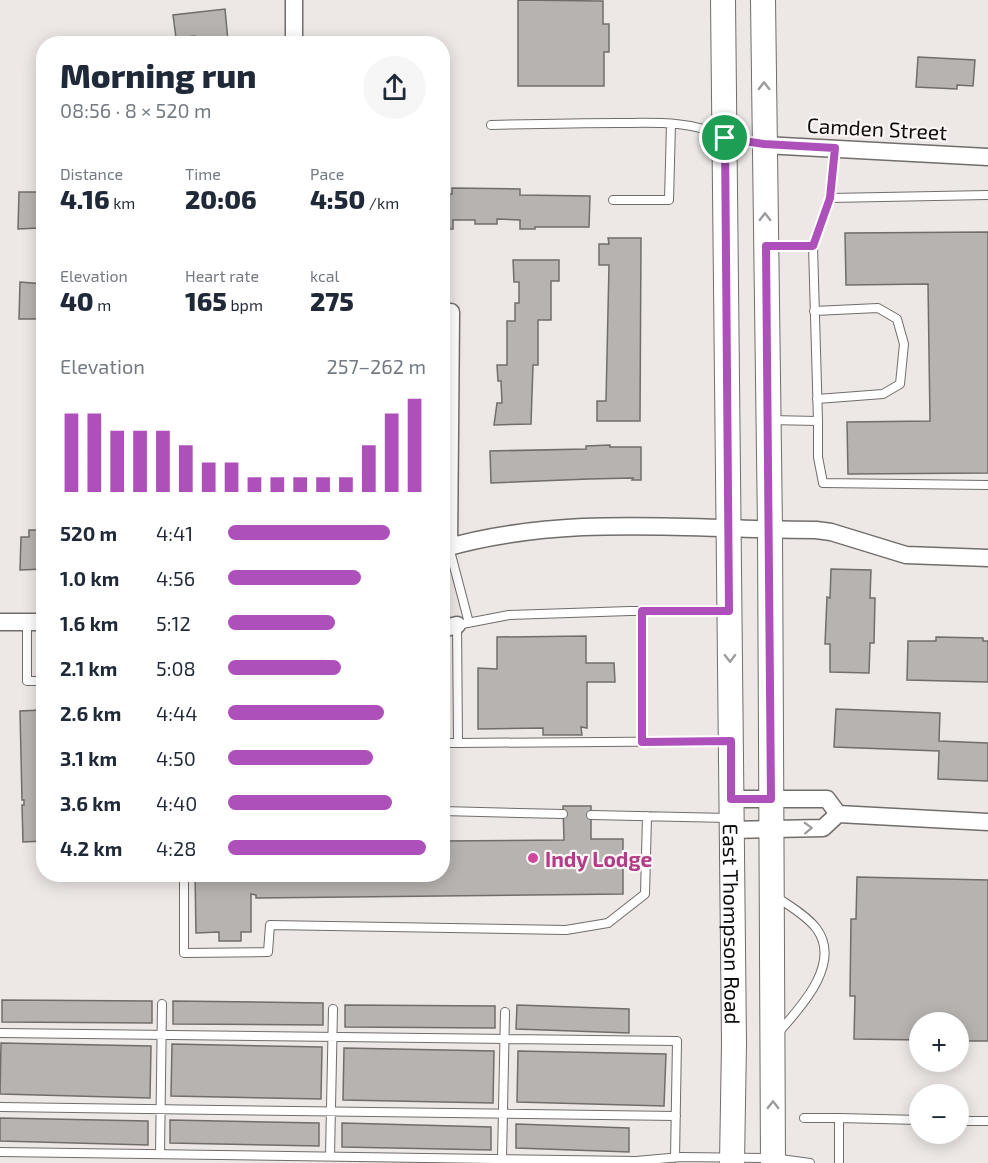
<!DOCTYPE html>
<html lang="en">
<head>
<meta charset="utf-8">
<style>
	body { margin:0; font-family:"Exo 2",sans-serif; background:#f6f6f7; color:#1f2937; height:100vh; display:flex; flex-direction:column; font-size:22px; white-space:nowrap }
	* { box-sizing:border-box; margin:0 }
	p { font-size:20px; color:#747a83 }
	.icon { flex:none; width:33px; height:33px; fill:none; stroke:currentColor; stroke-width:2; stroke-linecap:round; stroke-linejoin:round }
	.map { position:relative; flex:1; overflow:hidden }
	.side { position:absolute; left:36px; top:36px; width:414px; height:846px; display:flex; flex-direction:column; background:#fff; border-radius:24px; box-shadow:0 3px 15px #0003 }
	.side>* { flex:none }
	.controls { position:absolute; left:909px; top:1012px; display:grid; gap:12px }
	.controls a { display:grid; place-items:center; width:60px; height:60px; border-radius:50%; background:#fff; box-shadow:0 3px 15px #0003; font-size:30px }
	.pin { position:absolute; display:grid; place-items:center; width:51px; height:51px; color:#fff; margin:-26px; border:3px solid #fff; border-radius:50%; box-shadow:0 2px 6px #0007 }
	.round { display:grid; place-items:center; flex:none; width:63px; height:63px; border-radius:32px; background:#f6f6f7 }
	.headline { display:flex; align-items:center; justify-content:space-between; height:102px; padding:0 24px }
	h1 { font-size:33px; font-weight:800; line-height:45px }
	.metrics { display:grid; grid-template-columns:repeat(3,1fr); gap:9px; height:102px; padding:6px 24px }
	.metrics div { display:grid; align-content:center }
	.metrics b { font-size:26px; font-weight:800 }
	.metrics small { font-size:16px; font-weight:400 }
	.metrics p { font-size:16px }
	.chart { height:168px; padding:12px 24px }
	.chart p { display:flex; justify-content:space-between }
	.chart svg { width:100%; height:108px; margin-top:6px; stroke:#ad50ba; stroke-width:6 }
	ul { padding:0 24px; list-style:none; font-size:20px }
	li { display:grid; grid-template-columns:96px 72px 1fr; align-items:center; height:45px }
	li i { height:15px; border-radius:8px; background:#ad50ba }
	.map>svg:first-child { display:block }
	.building { fill:#b7b3b1; stroke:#706d6b; stroke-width:1.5 }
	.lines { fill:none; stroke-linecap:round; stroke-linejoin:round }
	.lane-casing { stroke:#716d6b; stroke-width:10 }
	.street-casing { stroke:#716d6b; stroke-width:19 }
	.secondary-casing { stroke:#716d6b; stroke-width:26 }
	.lane { stroke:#fff; stroke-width:8 }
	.street { stroke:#fff; stroke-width:16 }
	.secondary { stroke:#fff; stroke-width:24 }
	.oneway { stroke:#9e9d9d }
	.route-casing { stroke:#fff; stroke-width:12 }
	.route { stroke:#ad50ba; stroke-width:8 }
	.hotel-dot { fill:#d1479c; stroke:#faf5f4; stroke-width:2 }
	.labels { text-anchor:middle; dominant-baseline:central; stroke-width:4.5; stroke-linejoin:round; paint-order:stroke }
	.street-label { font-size:21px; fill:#0d0b0b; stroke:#faf5f4 }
	.hotel-label { font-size:21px; font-weight:bold; fill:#b23c85; stroke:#faf5f4; text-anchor:start }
</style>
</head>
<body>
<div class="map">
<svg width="988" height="1163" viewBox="0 0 988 1163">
	<rect width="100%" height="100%" fill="#ede8e6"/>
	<path class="building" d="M518,0L603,1V24H609V52H604V86H518Z
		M225,9L228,41H219L220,44H180V42L196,40L195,36L176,38L173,15Z
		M918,57L975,60L973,86L957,85V89L916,87Z
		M452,188L520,189V195L590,196L589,227H535V229H520V220L497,219V224H475V220H453V229H442V194H452Z
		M19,192H44V223H39V228L18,229Z
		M988,232V473L848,474L847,422L930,421L928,284L846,285L845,233Z
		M608,238H641L640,421H597V401H606L609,265H599V244H609Z
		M513,260H559V281H551V320H538V365H533L531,424L494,425L497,403H502L501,381H498L497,365H507V321H515V303H519V282H514Z
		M20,282L44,284V319H19Z
		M610,445V447H641V480H632L633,478L589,479L491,483L490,451L586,449V446Z
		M29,530H39V536H44V569L20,570L21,537H29Z
		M831,569L871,570L870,598H875L874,643H870L869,673L830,672V644H825L827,597L830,598Z
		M586,636V663H614L615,682H587V728L581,727L582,735H543V728L478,729V668L497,669V637Z
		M936,637L983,638V641H988V682L907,680L908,641H936Z
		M42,707H44V841L23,842L22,805H24V800H22L20,711L42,710Z
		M836,709L940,713L939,741L988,743V781L938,779L939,751L834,747Z
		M563,806H591V839H623V894L256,898V895L251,894V932H241V941H219V932L196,933L195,874H442V841L564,840Z
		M857,877L988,880V1041H958V1023H920V1040L854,1039L855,996H850L851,919H856Z
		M2,1000L152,1001V1023L2,1022Z
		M173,1001L323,1003V1025L173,1024Z
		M345,1005L495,1006V1028L345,1027Z
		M517,1005L629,1009V1033L516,1029Z
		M1,1043L151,1046L150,1098L0,1094Z
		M172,1044L322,1047L321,1099L171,1096Z
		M344,1048L494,1051L493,1103L343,1100Z
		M518,1051L666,1054L664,1106L517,1102Z
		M0,1118L148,1121V1145L0,1141Z
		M170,1120L319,1123V1146L170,1143Z
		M342,1123L491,1127V1150L342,1147Z
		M516,1124L629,1128V1152L516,1148Z"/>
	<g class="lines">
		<g class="lane-casing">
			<path id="lane" d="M491,125C533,124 575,123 617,123C652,123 690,120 722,136
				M830,198L988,195
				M613,200H669L671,124
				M769,246H813L818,421
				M813,246L830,198L835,148
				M814,311L878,308L897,319L904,344L900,384L883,394L817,399
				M769,420L818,421V457L823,483L988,485
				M449,547L469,623
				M728,611H630L509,615L457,625L458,743L730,741
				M27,622V681H44
				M642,742V611
				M442,743H458
				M442,811L563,814
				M591,815L729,818
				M73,874H124
				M184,874V953L268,952L270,925L566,930L608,923L645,894L647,816
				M775,896C788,905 806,915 816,928C843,963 800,1008 778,1033
				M0,1033L677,1041L675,1158
				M0,1107L676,1116
				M804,1118H839
				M958,1121H988
				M0,1152L636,1161L681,1157L773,1158L810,1163
				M160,1154L162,1004
				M330,1156L333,1009
				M502,1159L505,1012
				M839,1163V1118L920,1120"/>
		</g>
		<g class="street-casing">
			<path id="street" d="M294,44V0
				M764,145L988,157
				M449,547L451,312
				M442,549C565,513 691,530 816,530L831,532L906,555L988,558
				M0,622H44
				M442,629L457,625
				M731,799H827L838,814
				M731,830L823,828L838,814L988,822"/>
		</g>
		<g class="secondary-casing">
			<g id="secondary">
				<path id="s1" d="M723,0L734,1043L732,1163"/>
				<path d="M763,0L770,529L773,1163"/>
			</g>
		</g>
		<use href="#lane" class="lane"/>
		<use href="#street" class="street"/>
		<use href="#secondary" class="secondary"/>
	</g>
	<defs><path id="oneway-chevron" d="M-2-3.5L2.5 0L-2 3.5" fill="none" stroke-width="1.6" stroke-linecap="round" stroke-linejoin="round" transform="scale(1.5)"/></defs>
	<g class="oneway">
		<use href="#oneway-chevron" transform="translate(764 86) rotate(-91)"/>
		<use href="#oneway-chevron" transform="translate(765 217) rotate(-91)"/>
		<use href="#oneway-chevron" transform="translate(730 658) rotate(89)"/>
		<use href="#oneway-chevron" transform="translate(808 828) rotate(-2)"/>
		<use href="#oneway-chevron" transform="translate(773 1105) rotate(-90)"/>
	</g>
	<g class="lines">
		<g class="route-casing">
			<path id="route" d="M725,138L764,144L835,148L830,198L813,246H766L771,799H731V741L642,742V611H729Z"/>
		</g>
		<use href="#route" class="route"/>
	</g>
	<circle class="hotel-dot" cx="533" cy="858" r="6"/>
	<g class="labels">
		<g class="street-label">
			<text transform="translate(877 128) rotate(3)">Camden Street</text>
			<text stroke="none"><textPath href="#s1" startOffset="924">East Thompson Road</textPath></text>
		</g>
		<g class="hotel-label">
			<text x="545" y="858">Indy Lodge</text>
		</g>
	</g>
</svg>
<div class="controls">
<a>+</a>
<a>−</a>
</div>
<div class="pin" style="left:725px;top:138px;background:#1e9e55"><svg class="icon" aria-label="arrive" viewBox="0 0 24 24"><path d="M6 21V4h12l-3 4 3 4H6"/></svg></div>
<section class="side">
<div class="headline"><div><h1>Morning run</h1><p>08:56 · 8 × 520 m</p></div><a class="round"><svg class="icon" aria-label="share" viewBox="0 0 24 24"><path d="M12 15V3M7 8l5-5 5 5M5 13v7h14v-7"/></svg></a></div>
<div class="metrics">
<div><p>Distance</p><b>4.16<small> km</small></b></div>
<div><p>Time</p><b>20:06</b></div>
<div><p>Pace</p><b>4:50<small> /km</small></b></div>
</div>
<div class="metrics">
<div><p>Elevation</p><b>40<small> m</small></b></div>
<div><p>Heart rate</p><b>165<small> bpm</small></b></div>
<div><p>kcal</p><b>275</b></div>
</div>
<div class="chart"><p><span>Elevation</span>257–262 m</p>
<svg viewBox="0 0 160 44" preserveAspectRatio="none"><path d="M5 44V12M15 44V12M25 44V19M35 44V19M45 44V19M55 44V25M65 44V32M75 44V32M85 44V38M95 44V38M105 44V38M115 44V38M125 44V38M135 44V25M145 44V12M155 44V6"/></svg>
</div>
<ul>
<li><b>520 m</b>4:41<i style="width:82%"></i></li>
<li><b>1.0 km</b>4:56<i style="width:67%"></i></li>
<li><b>1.6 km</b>5:12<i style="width:54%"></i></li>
<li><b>2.1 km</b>5:08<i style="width:57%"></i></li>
<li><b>2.6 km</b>4:44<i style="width:79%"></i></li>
<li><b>3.1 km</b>4:50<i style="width:73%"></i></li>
<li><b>3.6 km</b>4:40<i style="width:83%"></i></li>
<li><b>4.2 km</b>4:28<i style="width:100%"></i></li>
</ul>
</section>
</div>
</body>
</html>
